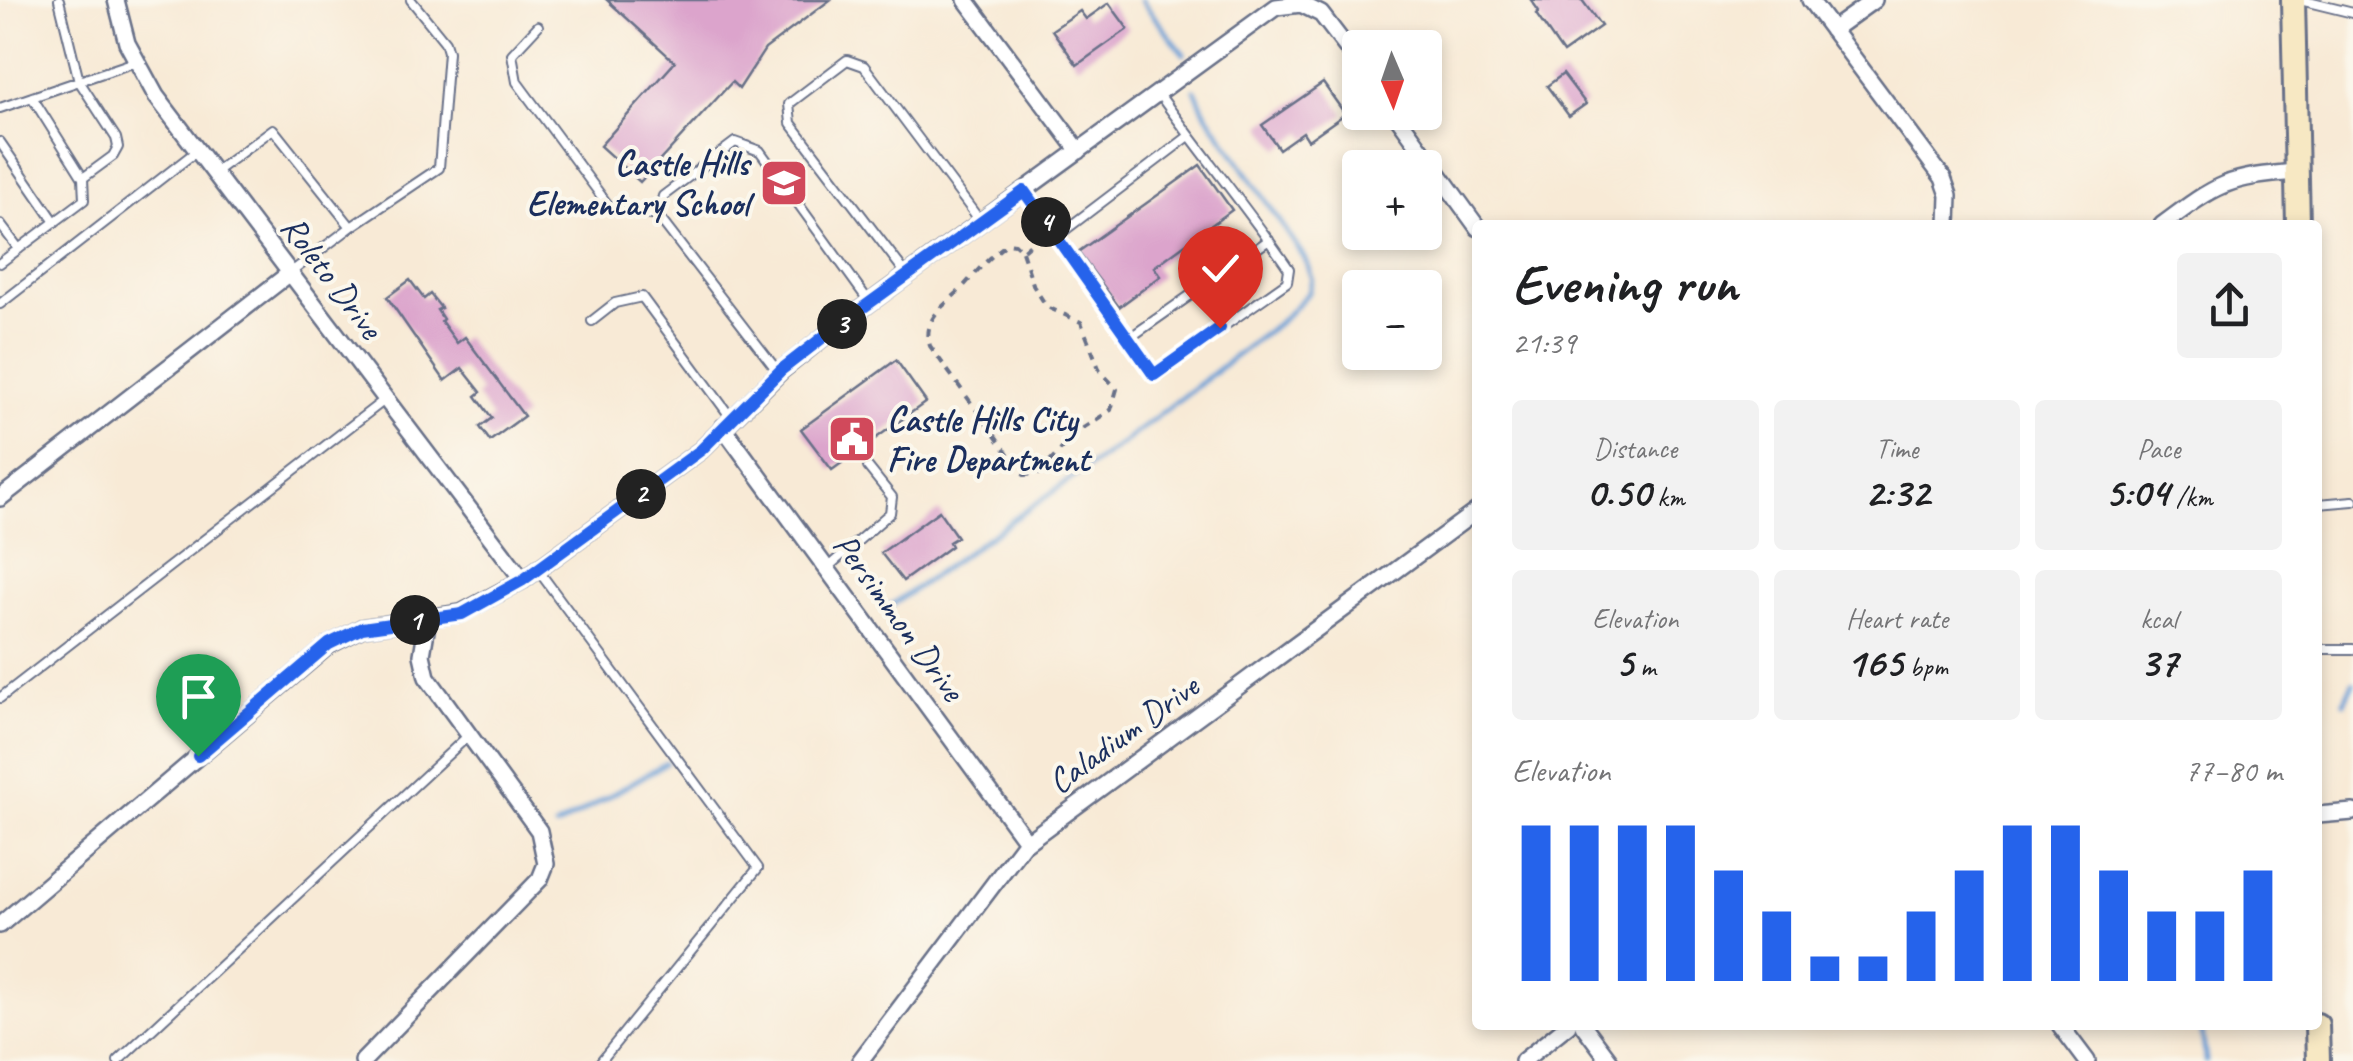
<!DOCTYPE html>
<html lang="en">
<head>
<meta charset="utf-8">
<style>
	body { margin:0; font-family:Caveat,sans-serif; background:#f2f2f2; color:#202124; height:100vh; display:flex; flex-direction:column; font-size:38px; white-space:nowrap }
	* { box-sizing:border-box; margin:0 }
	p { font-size:32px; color:#757577 }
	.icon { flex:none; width:55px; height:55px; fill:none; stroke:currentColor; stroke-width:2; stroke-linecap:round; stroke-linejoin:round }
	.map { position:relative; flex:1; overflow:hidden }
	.panel { position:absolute; left:1472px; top:220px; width:850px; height:810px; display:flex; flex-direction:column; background:#fff; border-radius:10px; box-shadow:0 5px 15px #0003 }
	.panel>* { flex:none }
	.needle { width:65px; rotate:178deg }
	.tools { position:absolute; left:1342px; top:30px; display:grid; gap:20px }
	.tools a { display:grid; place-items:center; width:100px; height:100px; border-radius:10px; background:#fff; box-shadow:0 5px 15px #0003; font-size:50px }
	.pin { position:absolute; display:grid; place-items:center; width:85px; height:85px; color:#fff; margin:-102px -42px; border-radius:50% 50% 50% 0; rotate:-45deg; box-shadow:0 0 10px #0007 }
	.pin .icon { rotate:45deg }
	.km { position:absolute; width:50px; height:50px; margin:-25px; border-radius:50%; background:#222; color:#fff; font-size:28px; line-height:50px; text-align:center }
	.round { display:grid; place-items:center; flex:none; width:105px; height:105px; border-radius:10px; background:#f2f2f2 }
	.summary { display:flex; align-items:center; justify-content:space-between; height:170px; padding:0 40px }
	h1 { font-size:55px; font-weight:600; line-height:75px }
	.stats { display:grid; grid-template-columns:repeat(3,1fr); gap:15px; height:170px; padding:10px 40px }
	.stats div { display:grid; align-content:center; border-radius:10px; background:#f2f2f2; text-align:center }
	.stats b { font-size:42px; font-weight:600 }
	.stats small { font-size:28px; font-weight:400 }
	.stats p { font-size:28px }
	.chart { height:280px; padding:20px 40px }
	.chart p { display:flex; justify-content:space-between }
	.chart svg { width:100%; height:180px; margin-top:10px; stroke:#2563eb; stroke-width:6 }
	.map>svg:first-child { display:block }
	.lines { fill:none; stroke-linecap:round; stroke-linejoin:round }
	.stream { stroke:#699fd6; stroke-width:5 }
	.building { fill:#dca4cc }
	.service-casing { stroke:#687088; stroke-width:12 }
	.minor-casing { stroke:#687088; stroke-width:20 }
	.secondary-casing { stroke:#687088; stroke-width:28 }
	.path { stroke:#687088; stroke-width:4; stroke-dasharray:8 8; stroke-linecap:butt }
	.service { stroke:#fff; stroke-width:8 }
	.minor { stroke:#fff; stroke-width:15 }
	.secondary { stroke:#f7e8c3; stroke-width:22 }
	.route-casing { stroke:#fff; stroke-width:20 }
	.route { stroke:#2563eb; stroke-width:12 }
	.labels { text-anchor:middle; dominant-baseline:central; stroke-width:8; stroke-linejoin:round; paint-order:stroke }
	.poi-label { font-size:35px; font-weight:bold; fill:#1b2f5e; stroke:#fbf7ec; text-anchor:end }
	.street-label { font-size:35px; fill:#1b2f5e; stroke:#fbf7ec }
</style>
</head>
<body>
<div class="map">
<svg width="2353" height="1061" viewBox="0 0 2353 1061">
	<rect width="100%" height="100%" fill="#fbf7ec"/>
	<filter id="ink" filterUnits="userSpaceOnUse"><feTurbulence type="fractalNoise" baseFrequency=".01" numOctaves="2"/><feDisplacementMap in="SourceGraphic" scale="20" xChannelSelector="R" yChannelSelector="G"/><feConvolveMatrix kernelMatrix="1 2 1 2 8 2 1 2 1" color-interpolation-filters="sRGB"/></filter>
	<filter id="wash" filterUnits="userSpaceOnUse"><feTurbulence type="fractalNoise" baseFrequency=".0048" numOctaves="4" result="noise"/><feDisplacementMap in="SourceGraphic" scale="40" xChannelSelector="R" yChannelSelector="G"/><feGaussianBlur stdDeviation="2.25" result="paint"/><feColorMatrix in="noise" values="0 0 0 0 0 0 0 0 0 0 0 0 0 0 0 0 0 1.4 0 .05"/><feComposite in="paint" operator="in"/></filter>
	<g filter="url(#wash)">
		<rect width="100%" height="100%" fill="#f8ead6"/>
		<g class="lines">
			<path class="stream" d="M1141,0L1184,54
				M884,607L893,604L1124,442L1282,320L1309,292L1312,278L1304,257L1204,110L1195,90
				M2344,702L2353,683
				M556,827L666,763
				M2201,1025L2206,1061"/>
		</g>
		<g id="blocks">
			<path class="building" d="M607,0H830L765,49L739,89L732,82L640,182L600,146L675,62Z
				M1531,0H1582L1601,26L1563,53L1536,14L1539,11Z
				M1109,3L1128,29L1077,65L1052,30L1080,11L1086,19Z
				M1563,74L1586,104L1569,116L1547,86Z
				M1323,83L1345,114L1308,140L1303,132L1279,149L1262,125Z
				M1200,165L1232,210L1154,267L1161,276L1119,307L1078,252Z
				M410,280L424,299L430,294L441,308L437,310L443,319L441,321L457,343L465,337L524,416L490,441L480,427L492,418L476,396L481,392L462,368L445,381L387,297Z
				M896,360L926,402L832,470L801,429Z
				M939,511L957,537L949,542L951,546L903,581L881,553Z"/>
		</g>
	</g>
	<g filter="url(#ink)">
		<use href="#blocks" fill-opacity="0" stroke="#687088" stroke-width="2.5"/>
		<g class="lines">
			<g class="service-casing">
				<path id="service" d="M2300,0L2353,13
					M538,26L512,54L517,82L611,209L658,216
					M1159,94C1201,153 1248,209 1289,269L1287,282L1154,375L1128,339L1269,240
					M32,97L83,178
					M0,108L135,62
					M0,142L55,222
					M215,172L273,129L351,227L290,273
					M1024,191L1128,339
					M0,224L19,249
					M351,227L439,168L448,52L445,42L411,0
					M1056,237L1189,136
					M0,263L84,200L83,178L113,156L118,147L116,138L79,81L59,0
					M907,275L791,123L789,104L847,60L864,66L981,222
					M0,304L198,150
					M592,321L615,303L642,297L732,419
					M779,373L658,216L663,196L735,142L760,151L870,303
					M2318,504L2353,501
					M827,568L890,513L892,497L868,467
					M538,570L758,868L601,1061
					M2318,649H2353
					M0,698L387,398
					M118,1061L469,735"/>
			</g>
			<g class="minor-casing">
				<path id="minor" d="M116,0L127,43L156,96L523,580
					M966,0L1079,151
					M1810,0L1943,178L1949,195L1948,225
					M1832,30L1874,0
					M1394,112L1478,228
					M2162,225C2218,183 2227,177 2298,172
					M723,427L1027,842
					M0,498L290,273
					M2318,815L2353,812
					M0,925L329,645L362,628L461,613L523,580L701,450L781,371L835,328L1276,7L1301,4L1321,14L1360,65
					M1583,1025L1610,1061
					M2060,1025L2087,1061
					M363,1061L540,879L546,864L539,831L427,677L422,655L428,619
					M860,1061L1023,845L1478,510
					M1523,1061L1568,1025"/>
			</g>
			<g class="secondary-casing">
				<path id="secondary" d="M2293,0L2298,225
					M2317,1025L2318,1061"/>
			</g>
			<path class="path" d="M1022,251L1034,287L1047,307L1081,322L1100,371L1117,389L1111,410L1077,432L1039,474L1024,475L1017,466L930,346C922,317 945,306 962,288C977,271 989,257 1008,243L1015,244L1022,251L1042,234"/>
			<use href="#service" class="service"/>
			<use href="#minor" class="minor"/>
			<use href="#secondary" class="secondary"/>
		</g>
	</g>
	<g class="lines" filter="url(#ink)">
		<g class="route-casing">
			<path id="route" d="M198,756L329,644L362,628L462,614L523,580L701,450L781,370L835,328L1024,191L1154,375L1220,328"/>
		</g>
		<use href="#route" class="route"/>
	</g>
	<defs>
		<g id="school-square" transform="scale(2.5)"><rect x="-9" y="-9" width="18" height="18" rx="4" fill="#d1495b" stroke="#fbf7ec"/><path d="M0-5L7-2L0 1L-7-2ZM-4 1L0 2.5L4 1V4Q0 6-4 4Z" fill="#fff"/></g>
		<g id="civic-square" transform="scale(2.5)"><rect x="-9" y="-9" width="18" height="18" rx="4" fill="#d1495b" stroke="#fbf7ec"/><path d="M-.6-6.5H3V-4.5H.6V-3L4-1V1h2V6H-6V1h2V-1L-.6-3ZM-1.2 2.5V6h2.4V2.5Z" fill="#fff"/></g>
	</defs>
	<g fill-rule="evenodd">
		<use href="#school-square" x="784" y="183"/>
		<use href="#civic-square" x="852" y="439"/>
	</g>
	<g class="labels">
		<g class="poi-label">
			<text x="749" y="163">Castle Hills<tspan x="749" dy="40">Elementary School</tspan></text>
			<text x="887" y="419" text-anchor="start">Castle Hills City<tspan x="887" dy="40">Fire Department</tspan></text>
		</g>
		<g class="street-label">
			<text transform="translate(332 277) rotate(53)">Roleto Drive</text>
			<text transform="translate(899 617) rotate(54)">Persimmon Drive</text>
			<text transform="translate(1123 734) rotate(-36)">Caladium Drive</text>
		</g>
	</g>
</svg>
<div class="tools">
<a><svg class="needle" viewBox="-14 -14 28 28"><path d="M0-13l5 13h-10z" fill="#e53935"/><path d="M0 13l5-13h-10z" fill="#757577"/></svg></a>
<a>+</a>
<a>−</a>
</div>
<div class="pin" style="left:198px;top:756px;background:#1e9e55"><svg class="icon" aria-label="arrive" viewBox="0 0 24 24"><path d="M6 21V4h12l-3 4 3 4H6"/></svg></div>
<div class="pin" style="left:1220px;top:328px;background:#d93025"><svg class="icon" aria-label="check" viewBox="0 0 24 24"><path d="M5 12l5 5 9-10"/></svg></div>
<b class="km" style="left:415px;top:620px">1</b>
<b class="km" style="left:641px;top:494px">2</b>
<b class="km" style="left:842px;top:324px">3</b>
<b class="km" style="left:1046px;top:222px">4</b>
<section class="panel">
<div class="summary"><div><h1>Evening run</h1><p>21:39</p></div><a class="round"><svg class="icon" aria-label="share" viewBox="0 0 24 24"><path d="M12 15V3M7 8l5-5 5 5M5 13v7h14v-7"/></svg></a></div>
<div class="stats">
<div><p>Distance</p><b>0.50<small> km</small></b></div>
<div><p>Time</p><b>2:32</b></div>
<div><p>Pace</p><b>5:04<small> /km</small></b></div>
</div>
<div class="stats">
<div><p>Elevation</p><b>5<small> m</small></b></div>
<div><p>Heart rate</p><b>165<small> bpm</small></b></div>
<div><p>kcal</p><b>37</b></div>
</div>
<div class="chart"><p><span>Elevation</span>77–80 m</p>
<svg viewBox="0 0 160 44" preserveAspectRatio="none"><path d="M5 44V6M15 44V6M25 44V6M35 44V6M45 44V17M55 44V27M65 44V38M75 44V38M85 44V27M95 44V17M105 44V6M115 44V6M125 44V17M135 44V27M145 44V27M155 44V17"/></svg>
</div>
</section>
</div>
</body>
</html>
